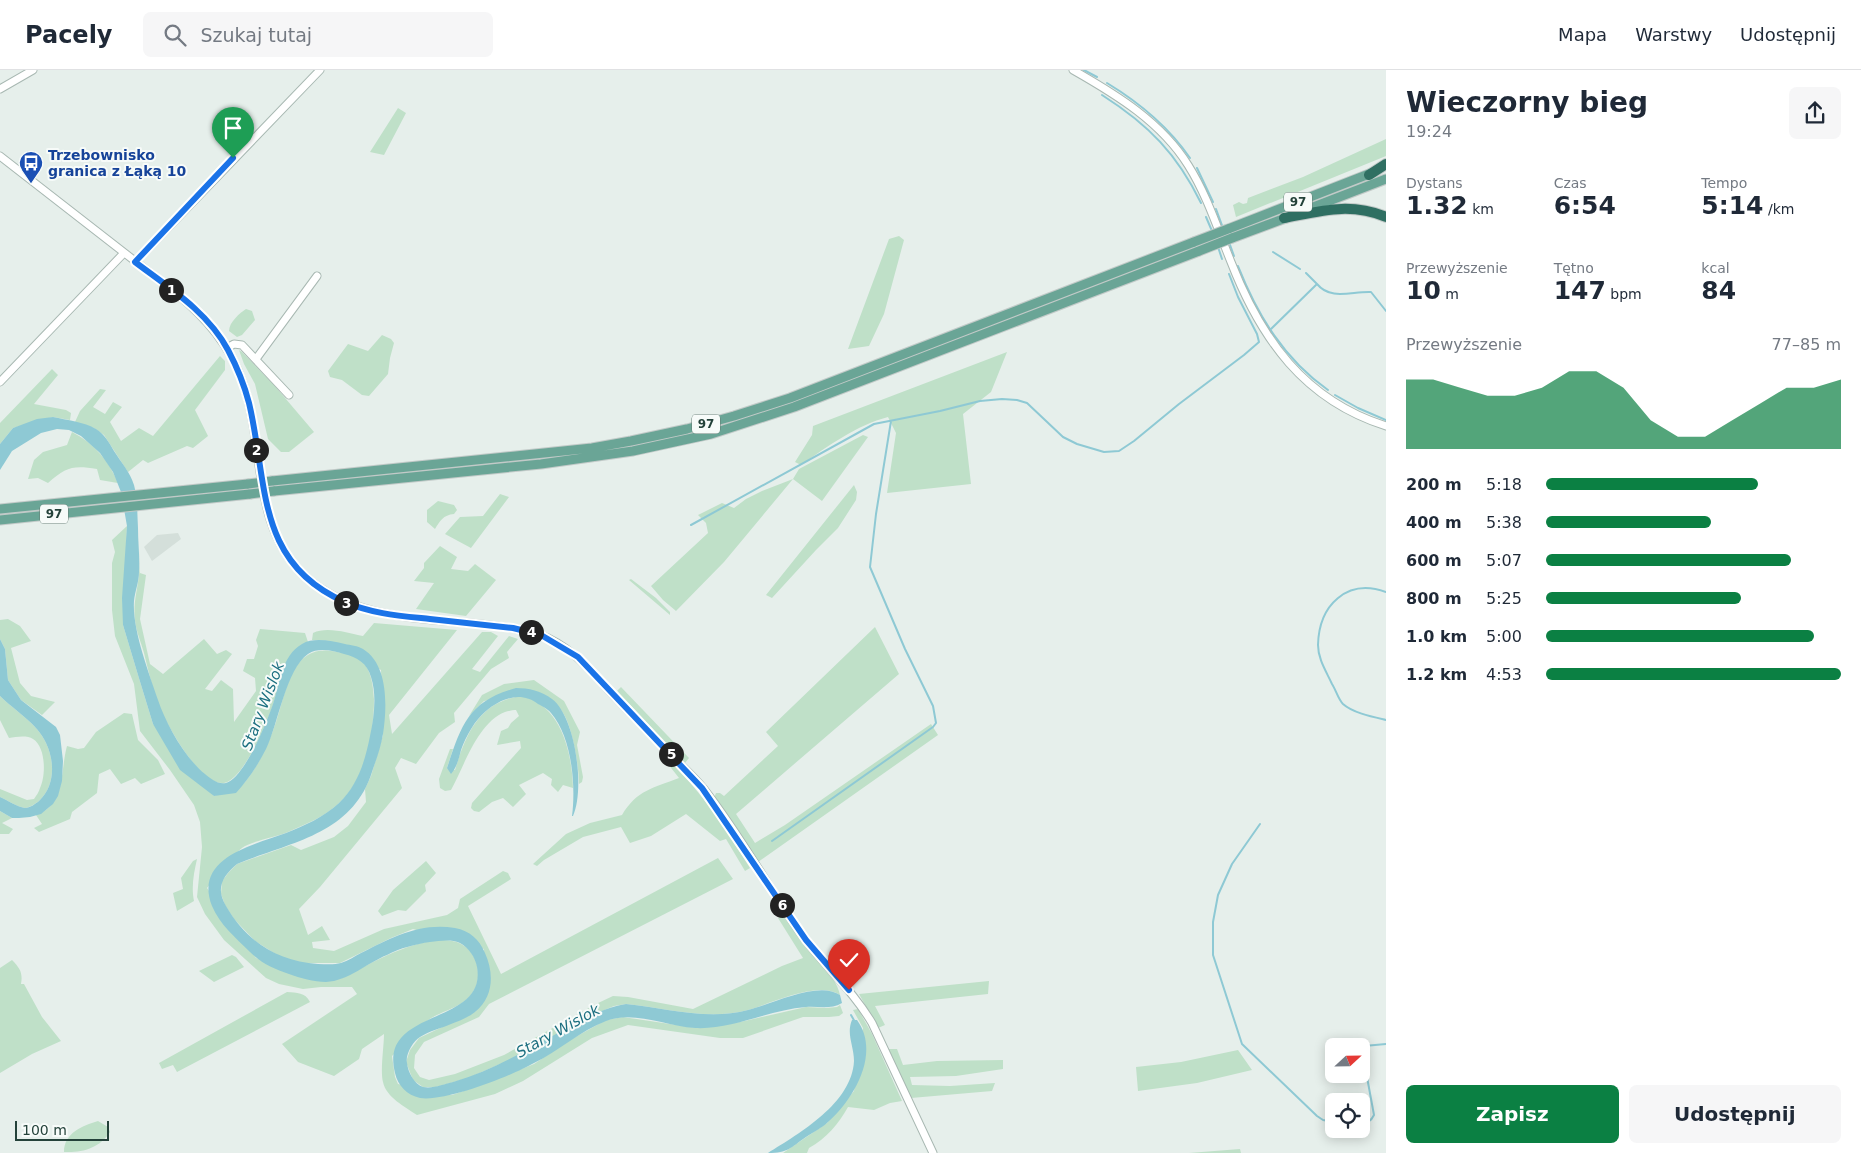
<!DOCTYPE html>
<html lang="pl">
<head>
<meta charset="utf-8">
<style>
	body { margin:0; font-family:"DejaVu Sans",sans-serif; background:#f6f6f7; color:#1f2937; height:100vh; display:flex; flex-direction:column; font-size:19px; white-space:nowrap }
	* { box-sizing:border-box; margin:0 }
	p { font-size:16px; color:#747a83 }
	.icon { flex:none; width:28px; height:28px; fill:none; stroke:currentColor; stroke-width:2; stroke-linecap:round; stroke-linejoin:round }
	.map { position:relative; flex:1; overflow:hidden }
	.side { display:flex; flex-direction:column; background:#fff; width:475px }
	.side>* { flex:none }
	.needle { width:32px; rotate:68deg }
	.buttons { position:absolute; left:1325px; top:968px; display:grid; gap:10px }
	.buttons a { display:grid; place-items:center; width:45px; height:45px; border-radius:8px; background:#fff; box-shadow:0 2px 12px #0003; font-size:25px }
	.scale { position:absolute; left:15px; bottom:12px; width:94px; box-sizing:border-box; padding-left:5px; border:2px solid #24423a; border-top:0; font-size:14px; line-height:18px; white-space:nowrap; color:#24423a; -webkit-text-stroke:4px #f7fbf9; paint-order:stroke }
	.pin { position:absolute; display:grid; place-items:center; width:42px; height:42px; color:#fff; margin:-51px -21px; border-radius:50% 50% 50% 0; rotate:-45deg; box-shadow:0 0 5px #0007 }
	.pin .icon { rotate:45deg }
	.km { position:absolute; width:25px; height:25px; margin:-12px; border-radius:50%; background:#222; color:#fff; font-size:14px; line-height:25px; text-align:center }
	.round { display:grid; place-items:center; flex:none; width:52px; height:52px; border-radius:8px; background:#f6f6f7 }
	.headline { display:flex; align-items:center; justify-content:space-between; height:85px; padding:0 20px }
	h1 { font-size:28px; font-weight:700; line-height:38px }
	.stats { display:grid; grid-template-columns:repeat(3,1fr); gap:8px; height:85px; padding:5px 20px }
	.stats div { display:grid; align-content:center }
	.stats b { font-size:25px; font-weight:700 }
	.stats small { font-size:14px; font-weight:400 }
	.stats p { font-size:14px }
	.chart { height:140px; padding:10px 20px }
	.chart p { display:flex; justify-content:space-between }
	.chart svg { width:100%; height:90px; margin-top:5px; fill:#0b8043; opacity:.7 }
	.button { display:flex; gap:10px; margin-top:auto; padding:10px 20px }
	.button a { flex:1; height:58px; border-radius:8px; background:#0b8043; color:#fff; font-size:20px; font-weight:700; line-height:58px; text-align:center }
	.button a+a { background:#f6f6f7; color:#1f2937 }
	ul { padding:0 20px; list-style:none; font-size:16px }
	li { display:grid; grid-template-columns:80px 60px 1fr; align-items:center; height:38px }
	li i { height:12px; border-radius:6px; background:#0b8043 }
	header { display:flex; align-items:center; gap:30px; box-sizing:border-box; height:70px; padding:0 25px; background:#fff; border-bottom:1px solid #e0e1e3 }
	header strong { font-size:24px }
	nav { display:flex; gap:28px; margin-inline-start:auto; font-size:18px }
	.search { width:350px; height:45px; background:#f6f6f7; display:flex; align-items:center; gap:12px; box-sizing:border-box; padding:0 18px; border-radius:8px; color:#747a83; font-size:19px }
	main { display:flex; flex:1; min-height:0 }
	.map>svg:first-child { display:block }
	.built { fill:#d4dfda }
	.green { fill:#bfe0c8 }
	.water { fill:#8ec9d4 }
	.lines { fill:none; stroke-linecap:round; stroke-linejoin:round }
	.stream { stroke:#8ec9d4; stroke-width:2 }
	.minor-casing { stroke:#a8b8b2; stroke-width:9 }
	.major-casing { stroke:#c2cac8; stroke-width:11 }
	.highway-casing { stroke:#c2cac8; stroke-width:12 }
	.minor { stroke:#fff; stroke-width:7 }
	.major { stroke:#6aa596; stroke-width:9 }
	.highway { stroke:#2f6f62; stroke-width:10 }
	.major-bridge-casing { stroke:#c2cac8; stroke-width:11; stroke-linecap:butt }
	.major-bridge { stroke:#6aa596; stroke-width:9 }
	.route-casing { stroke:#fff; stroke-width:10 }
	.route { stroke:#1a73e8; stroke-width:6 }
	.labels { text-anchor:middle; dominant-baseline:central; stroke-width:4; stroke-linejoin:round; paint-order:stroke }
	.shield { fill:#f7fbf9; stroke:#637a73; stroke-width:1 }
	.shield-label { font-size:12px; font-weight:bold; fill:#24423a }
	.transit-label { font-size:14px; font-weight:bold; fill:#164399; stroke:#f7fbf9; text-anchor:start }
	.water-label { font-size:15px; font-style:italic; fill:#1c6f80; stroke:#f7fbf9 }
</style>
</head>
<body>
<header>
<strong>Pacely</strong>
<div class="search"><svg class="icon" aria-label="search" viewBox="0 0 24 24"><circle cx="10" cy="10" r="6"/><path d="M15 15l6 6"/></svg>Szukaj tutaj</div>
<nav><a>Mapa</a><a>Warstwy</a><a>Udostępnij</a></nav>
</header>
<main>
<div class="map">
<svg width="1386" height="1083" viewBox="0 0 1386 1083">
	<rect width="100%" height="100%" fill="#e6efeb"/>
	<path class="built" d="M178,463L181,469L152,491L144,477L157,465Z"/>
	<path class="green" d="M398,38L406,43L384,85L370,82Z
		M1386,69V86L1236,147L1233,135L1239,132L1243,134L1247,133L1248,128L1303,107Z
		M899,166L904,170L884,244L869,276L848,279L889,169Z
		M246,239L252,241L255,250L242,265L237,267L229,261C229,252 240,243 246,239Z
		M382,265L391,269L394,273L390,288L388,304L369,326L362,325L342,310L330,307L328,301L348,274L368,281Z
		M239,280L242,282L274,315L314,362L289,382H281L268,369L255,314L244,294Z
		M1007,282L991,322L963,344L971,414L887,423L896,363L888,347C857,355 828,376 801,395L795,392L812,365L813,356Z
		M220,286L225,291V300L195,340L208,366L193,378L187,376L148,393L143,390L128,402L104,365L94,358L75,352L80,341L100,319L106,320L93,337L105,344L113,332L122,337L110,352L121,371L139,358L153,366Z
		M52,299L58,305L34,334L66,340L71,343L70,350L53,347L13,358L0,374V353Z
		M72,362C94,373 109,391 118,413L100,410L97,399C73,395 66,397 48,413L38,408L28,409L34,390L43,382L67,375Z
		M863,365L868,367L822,431L793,409L724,492L676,541L663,530L651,516L708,463L706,453L698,445L722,433L734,438L746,429L762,421L793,409L799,399Z
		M854,415L857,422L856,430L838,458L816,480L772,528L766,525Z
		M500,424L509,427L471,478L445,464L460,447L483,446Z
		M438,431L454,435L457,440L454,444C443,445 440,451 435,459L427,452V440Z
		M127,456L123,555L138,605L153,654L214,726C223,723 239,720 245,712C259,695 269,673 276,652C287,621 291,571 337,582C342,583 350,584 355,586C371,594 373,614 374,629C374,664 366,710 338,734C324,747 306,754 288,762C277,767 251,771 242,778C233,785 216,808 207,818L256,888L340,909C369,895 451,844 474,887C479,897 480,911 474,920C465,938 441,940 427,951C415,961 404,975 392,986L395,1007L398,1014L452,1025L481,1015L534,994L570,970L606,950L623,947L697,958L740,952L806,937L826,938L837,937L840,935L843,943L839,946L829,947H803L743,968H720L628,955L592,968L523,1011L495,1024L417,1045C405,1037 386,1027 383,1012C380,1001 384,976 384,964L362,979L359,989L334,1006L298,992L282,974L357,924L352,917H321L303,919L279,914L266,908L224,870L205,844L197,827L202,777L200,752L194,735L170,700L140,661L134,614L115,566L112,540V493L115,482L112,470Z
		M440,476L457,487L451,499L468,501L475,494L496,510L466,546L416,539L434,513L414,511L424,498V493Z
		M139,479L140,503L146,505L140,549L150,594L163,604L204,569L217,584L226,580L232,584L205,619L212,621L221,610L233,619L234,652L256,621L255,608L243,601L247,589H254L258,576L256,570L260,559L305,563L308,572C300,575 297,579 292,586C278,604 280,615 273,635C267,653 243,710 224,713C201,716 172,662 163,645C154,626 149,603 144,583C141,572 136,561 135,550C133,533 137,522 139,505C140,497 139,487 139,479Z
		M631,509L656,528L670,542V545L629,510Z
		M8,549L20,556L31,571L11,578L20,613L31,626L55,632L42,645L21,630L8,610L5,579L0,569V550Z
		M374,553L457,560L389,645L392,664L482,562H491L498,566L472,599L480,602L509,566L518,569L507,582L509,588L491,599L454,643L455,652L439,663L416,694L401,688L395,698L402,718L320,817L299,839L308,865L322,856L330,870L312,872L313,878L334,881L384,859L447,845L458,838L460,829L503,801L508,803L511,809L468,836L501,904L718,788L733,809L489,934L479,947L424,972L415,985L414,998L420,1007L429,1010L455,1004L504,985L596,934L613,926L628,927L693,939L782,896L803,888L778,848L785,846C798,863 837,905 840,925C818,910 773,933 748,940C708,951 666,938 626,934L614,936L595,944L507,991L468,1008L436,1017H423L413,1010L406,992L410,980L419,968L476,941L484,879L413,859L391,868L340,893H303L282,888L255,871L234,849L225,835L221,824L222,811L229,802L237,794L291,775L301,780L334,767L348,756L366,732L365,719L371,706L383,665L381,600L329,571L312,570L313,563C327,556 348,563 363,566Z
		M875,557L899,604L736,744L755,773L785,755L931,654L938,665L758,792L714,728L716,723H720L724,726L778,676L766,662Z
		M534,610L564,631L580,662L577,675L583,707L582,712L579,714C579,697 572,651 560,639C554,632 545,627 539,622L484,631L469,646L482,625L504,614Z
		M621,617L689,688L685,693L617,621Z
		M0,626C15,641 37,653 46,673C55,692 55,716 39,731C35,734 29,738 25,738C17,737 7,730 0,727V719L27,730L34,729C36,726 39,722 40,718C46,706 46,677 33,669C27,665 16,667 9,668L0,650Z
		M521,626C561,634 572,682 573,718L563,715L558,722L551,715L552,709L543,703L519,715L526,724L513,737L503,728L492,732L479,742L474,741L471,738L472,733L521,678L520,671L497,675L501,661L508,658L511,653L519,646L516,640C513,640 508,641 505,642C477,653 464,697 451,720L445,721L440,718L439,709L450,679H453L447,698L455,700C466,664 479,632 521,626Z
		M124,643L132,644L138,670L158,690L165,704L141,714L135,708L121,714L110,699L99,704L97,723L72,742L70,749L39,762L34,758L42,754L36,745C66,735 60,701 67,676L78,679L84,678L96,662Z
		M673,691L717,746L750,798L745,801L726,769L720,771L686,744L651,766L630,773L621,757L583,767L544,790L537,796L533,794L566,764L590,753L622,745C637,720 653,718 679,708L668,694Z
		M0,741L12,748L2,753L13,759L9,764H0Z
		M197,789C194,803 191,816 194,831L177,841L173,823L183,819L181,808L193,791Z
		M426,791L436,803L425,815L426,821L406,841L398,840L382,846L378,841L393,820Z
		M232,885L236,887L244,897L214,912L199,901Z
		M12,890C20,898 23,903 21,914H24L42,947L61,971L32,984L0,1003V898Z
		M989,911L988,924L875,936L885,955L878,958L859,924Z
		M287,922C297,923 305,922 310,932L177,1002L173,995L162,999L159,993Z
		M858,939L872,964L902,1031L890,1033L874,1040L848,1037C839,1053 826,1069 809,1078L807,1083H783L827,1053L854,1021L863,958L853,940Z
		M887,979H897L903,995L937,991L1003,990V999L956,1006L910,1007L912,1015L950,1016L995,1013L992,1021L911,1028Z
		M1238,980L1252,1000L1197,1013L1138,1021L1136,997L1181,992Z
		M98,1051L108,1057L110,1062C100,1078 82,1083 64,1082C64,1063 82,1056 98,1051Z
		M1240,1079L1241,1083H1189Z"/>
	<path class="water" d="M53,347C67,350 84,352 96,359C104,364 109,372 114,381C121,392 130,402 134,415C138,429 137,443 138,458C138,473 140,488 139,502C139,512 135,521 134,531C132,559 149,603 158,630C166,654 185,688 205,704C210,708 218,715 226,713C244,708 267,652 273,634C280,614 281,586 302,574C314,567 331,571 345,574C350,575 358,576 363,579C389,595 387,638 383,664C381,677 376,690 372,702C352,765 290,772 237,794C223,806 215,818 226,836C247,872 277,891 318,894C325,894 334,895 341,893C348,891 355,886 361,883C391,868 420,852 455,858C470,861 479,869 485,883C494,903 494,927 475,942C469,947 459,951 451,954C442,958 429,961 420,967C413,971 405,985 407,993C408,1002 414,1014 423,1017C433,1019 444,1014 453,1012C490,1001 523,982 556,964C578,952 601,938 626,934C666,938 708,951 748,940C772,934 819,910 840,925L842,933C830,940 819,936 806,937C768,940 732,960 695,958C666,956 633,940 606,951C580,961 559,981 534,993C511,1006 446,1032 420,1028C407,1025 398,1016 395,1003C392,991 392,978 401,968C423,942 485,942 477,897C475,887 469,878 460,873C451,869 440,871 430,872C416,874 400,878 387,885C367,893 348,911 326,912C314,912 300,908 289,904C274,899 261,893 250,882C235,867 220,855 212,836C193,787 254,775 286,763C304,756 324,747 339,733C358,715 365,691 370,666C374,648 377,625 371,607C367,593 357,587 344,584C333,581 319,577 308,584C286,599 278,655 266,679C258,695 248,710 236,723L214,726L180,700L153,654L138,605L123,555L122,528L127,456L121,422L113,402L100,383L81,366L69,360L57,359L41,363L12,381L0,400V374L13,358L37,349Z
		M0,569L5,579L8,610L21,630L56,657L60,665L63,691L62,711L58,726L53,734L41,744L30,747L19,748H12L0,741V727C7,730 17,737 25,738C30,738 35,734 39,731C55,716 55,692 46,673C37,653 15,641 0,626Z
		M516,618C528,618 542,621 552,629C576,647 585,720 573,746H572C576,716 572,667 551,643C548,639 542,636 538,634C521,621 502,628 486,641C475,650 466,666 461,680C459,688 457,697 451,704L447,698C461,656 468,631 516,618Z
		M852,950H857C881,983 854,1029 828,1052C822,1058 813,1062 806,1067C790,1078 788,1083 768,1083C800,1063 852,1033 854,991C854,976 846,964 852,950Z"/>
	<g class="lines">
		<path class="stream" d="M1084,0L1097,7
			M1107,13C1140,33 1168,56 1190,88
			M1102,25C1149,55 1177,84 1201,133
			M1197,98L1213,132
			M1216,139L1223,158
			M1206,147L1212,161
			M1229,172L1234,186
			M1218,177L1222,189
			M1273,182L1300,199
			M1238,196C1258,246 1284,289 1328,320
			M1306,203L1317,214
			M1270,260L1317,214C1331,231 1352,221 1371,222L1386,241
			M1335,325L1358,338L1386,350
			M691,455L874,354L940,341L980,331L1002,329L1017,330L1027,333L1063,367L1077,374L1104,382L1119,381L1134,371L1179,334L1244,285L1259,272L1257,264L1238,227L1229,204
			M1386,522C1347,508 1319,535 1318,575C1318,589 1326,601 1332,614C1336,620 1338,629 1343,634C1353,643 1373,647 1386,650
			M1260,754L1232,794L1218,825L1213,852V885L1242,974L1317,1046L1323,1050L1334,1052
			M772,771L933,657L936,653L933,636L905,579L870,497L876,444L891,351
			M851,945L855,952
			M1361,1053C1368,1053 1371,1051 1374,1045L1362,980L1364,976L1386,974"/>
		<g class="minor-casing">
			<path id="minor" d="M1073,0C1117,25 1161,52 1188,95C1207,125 1218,160 1231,192C1261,269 1304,330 1386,356
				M0,19L33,0
				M0,86L176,223C206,248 230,275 243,313C265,377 251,457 305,506C353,549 419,548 480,554C499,556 520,558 538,564C573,576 593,604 617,629C636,649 655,668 674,688C684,698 695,708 704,719C741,766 769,819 804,868C826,897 853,921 872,953L933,1083
				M135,192L320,0
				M227,278L234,274L242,275L289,325
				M256,289L317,206
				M0,312L124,183"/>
		</g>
		<g class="major-casing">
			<path id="major" d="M1303,141L1386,109
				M1228,159L1374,102
				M1232,168L1291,146
				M272,411L592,378L631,371L687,359L734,346L790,328L1194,172
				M274,421L541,394L633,381L711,364L794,337L1199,181
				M0,439L248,414
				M0,450L250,424"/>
		</g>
		<g class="highway-casing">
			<path id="highway" d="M1369,105L1386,94
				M1284,148C1321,141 1350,132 1386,147"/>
		</g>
		<use href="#minor" class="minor"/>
		<use href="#major" class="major"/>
		<use href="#highway" class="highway"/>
		<g class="major-bridge-casing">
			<path id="major-bridge" d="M1194,172L1228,159
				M1199,181L1232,168
				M248,414L272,411
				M250,424L274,421"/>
		</g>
		<use href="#major-bridge" class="major-bridge"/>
	</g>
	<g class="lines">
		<g class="route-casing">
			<path id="route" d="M233,88L135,192C168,217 208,242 228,280C237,297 244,314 249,333C268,412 255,493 345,532C372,544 402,546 430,549C458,552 486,555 513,558L541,565L578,587L702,718L806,870L849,920"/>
		</g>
		<use href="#route" class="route"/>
	</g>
	<defs>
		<g id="bus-pin" transform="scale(1.25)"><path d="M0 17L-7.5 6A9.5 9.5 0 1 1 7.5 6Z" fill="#1a4fb4" stroke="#f7fbf9"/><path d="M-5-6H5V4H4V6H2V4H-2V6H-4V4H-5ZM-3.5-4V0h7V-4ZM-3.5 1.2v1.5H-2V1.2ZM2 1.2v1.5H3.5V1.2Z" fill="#fff"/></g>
	</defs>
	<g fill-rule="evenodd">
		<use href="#bus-pin" x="31" y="93"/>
	</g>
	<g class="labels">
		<g class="shield">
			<rect x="1284" y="122.5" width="28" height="19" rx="4"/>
			<rect x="692" y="344.5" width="28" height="19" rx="4"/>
			<rect x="40" y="434.5" width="28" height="19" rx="4"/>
		</g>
		<g class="shield-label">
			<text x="1298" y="132">97</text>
			<text x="706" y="354">97</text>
			<text x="54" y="444">97</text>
		</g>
		<g class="transit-label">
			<text x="48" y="85">Trzebownisko<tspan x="48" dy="16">granica z Łąką 10</tspan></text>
		</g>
		<g class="water-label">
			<text transform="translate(263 636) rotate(-69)">Stary Wislok</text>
			<text transform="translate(558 961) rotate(-29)">Stary Wislok</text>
		</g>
	</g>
</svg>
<div class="buttons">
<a><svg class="needle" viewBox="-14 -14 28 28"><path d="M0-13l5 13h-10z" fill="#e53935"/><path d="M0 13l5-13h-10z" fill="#747a83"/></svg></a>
<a><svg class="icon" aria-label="locate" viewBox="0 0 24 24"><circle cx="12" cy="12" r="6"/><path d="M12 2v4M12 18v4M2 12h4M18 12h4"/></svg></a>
</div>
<div class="scale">100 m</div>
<div class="pin" style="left:233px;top:88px;background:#1e9e55"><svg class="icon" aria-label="arrive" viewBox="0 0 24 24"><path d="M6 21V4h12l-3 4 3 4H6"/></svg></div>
<div class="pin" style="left:849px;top:920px;background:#d93025"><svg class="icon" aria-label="check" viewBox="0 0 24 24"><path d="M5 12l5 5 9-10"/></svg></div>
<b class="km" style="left:171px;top:220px">1</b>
<b class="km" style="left:256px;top:380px">2</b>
<b class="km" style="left:346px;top:533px">3</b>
<b class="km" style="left:531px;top:562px">4</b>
<b class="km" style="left:671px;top:684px">5</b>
<b class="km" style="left:782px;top:835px">6</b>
</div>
<section class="side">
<div class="headline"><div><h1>Wieczorny bieg</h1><p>19:24</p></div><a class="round"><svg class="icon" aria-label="share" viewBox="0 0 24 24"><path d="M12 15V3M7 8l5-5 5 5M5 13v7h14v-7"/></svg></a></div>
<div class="stats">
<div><p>Dystans</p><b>1.32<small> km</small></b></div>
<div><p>Czas</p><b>6:54</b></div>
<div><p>Tempo</p><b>5:14<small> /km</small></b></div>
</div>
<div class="stats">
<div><p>Przewyższenie</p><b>10<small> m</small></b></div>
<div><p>Tętno</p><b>147<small> bpm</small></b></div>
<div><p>kcal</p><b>84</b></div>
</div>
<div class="chart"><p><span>Przewyższenie</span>77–85 m</p>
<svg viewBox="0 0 160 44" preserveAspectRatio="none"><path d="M0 44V10L10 10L20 14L30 18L40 18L50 14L60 6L70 6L80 14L90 30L100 38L110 38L120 30L130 22L140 14L150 14L160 10V44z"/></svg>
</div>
<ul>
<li><b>200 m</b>5:18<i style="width:72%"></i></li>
<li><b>400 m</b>5:38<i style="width:56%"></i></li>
<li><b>600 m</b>5:07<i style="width:83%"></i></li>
<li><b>800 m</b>5:25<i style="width:66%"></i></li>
<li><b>1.0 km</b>5:00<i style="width:91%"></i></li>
<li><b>1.2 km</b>4:53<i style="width:100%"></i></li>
</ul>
<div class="button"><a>Zapisz</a><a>Udostępnij</a></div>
</section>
</main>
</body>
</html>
